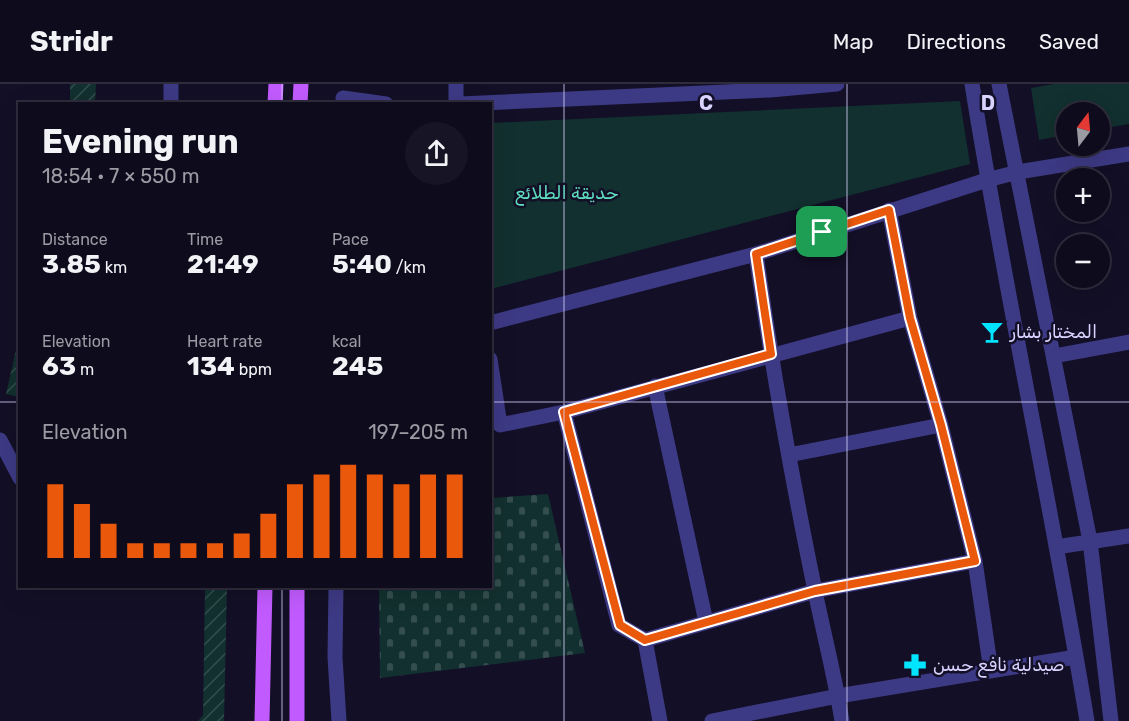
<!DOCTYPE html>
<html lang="en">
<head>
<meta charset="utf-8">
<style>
	body { margin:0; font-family:Rubik,Vazirmatn,sans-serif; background:#171425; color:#f1f3f6; height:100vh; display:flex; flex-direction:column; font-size:22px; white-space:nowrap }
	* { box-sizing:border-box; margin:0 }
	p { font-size:20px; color:#9b9ba3 }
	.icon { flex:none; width:33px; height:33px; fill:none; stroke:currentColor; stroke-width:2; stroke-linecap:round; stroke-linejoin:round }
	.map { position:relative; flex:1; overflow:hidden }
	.drawer { position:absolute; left:18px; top:18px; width:474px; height:486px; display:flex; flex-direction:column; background:#0e0b1c; border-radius:0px; box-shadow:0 6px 24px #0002,0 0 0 2px #2e2b3b }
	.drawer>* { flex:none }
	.needle { width:39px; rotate:16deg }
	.fabs { position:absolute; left:1056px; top:18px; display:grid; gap:12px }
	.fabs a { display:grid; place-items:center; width:54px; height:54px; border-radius:50%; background:#0e0b1c; box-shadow:0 6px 24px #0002,0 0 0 2px #2e2b3b; font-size:30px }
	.pin { position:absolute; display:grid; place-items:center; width:51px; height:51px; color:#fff; margin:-26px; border-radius:12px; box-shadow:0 3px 9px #0006 }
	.round { display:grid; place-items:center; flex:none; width:63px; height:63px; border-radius:32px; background:#171425 }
	.headline { display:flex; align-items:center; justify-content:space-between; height:102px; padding:0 24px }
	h1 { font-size:33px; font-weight:700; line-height:45px }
	.metrics { display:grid; grid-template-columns:repeat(3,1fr); gap:9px; height:102px; padding:6px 24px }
	.metrics div { display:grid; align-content:center }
	.metrics b { font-size:26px; font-weight:700 }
	.metrics small { font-size:16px; font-weight:400 }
	.metrics p { font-size:16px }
	.chart { height:168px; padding:12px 24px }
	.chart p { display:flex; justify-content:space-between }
	.chart svg { width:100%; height:108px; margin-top:6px; stroke:#ea580c; stroke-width:6 }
	header { display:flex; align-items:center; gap:36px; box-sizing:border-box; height:84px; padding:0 30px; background:#0e0b1c; border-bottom:2px solid #2e2b3b }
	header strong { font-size:28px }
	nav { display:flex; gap:33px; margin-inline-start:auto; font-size:21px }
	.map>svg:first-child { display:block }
	.cemetery { fill:url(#cemetery-stones) }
	.park { fill:#12302f }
	.garden { fill:url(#garden-furrows) }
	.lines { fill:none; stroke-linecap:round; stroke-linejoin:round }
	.minor { stroke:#3d3a85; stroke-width:15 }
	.major { stroke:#c25bff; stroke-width:15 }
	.route-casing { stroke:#fff; stroke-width:12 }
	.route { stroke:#ea580c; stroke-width:8 }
	.grid { fill:none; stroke:#d9d4ff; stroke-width:1.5; stroke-opacity:0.55 }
	.labels { text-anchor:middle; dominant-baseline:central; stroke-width:5; stroke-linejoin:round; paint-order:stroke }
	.park-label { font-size:18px; fill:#5fe0c0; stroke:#130f26 }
	.poi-label { font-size:18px; fill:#d9d4ff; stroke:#130f26; text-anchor:start }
	.grid-label { font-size:20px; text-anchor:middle; font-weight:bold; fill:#d9d4ff; stroke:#130f26; stroke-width:5; stroke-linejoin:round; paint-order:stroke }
</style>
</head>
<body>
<header>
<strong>Stridr</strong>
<nav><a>Map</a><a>Directions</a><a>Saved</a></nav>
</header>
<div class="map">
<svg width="1129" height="637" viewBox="0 0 1129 637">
	<defs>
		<pattern id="cemetery-stones" width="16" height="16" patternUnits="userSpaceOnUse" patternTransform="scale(1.5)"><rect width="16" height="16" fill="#12302f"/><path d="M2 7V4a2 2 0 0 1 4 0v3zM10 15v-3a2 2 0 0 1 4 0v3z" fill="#344d4e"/></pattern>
		<pattern id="garden-furrows" width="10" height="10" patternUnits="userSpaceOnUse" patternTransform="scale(1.5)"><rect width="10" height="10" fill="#12302f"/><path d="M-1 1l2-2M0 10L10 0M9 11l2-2" fill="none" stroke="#344d4e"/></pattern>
	</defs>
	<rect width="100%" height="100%" fill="#130f26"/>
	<path class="cemetery" d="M548,410L585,569L380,594L379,503L490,502L491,414Z"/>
	<path class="park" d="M1054,0H1129V40L1100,45V28H1066V51L1039,56L1031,4Z
		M960,17L970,80L491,205V39Z"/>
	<path class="garden" d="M70,0H96L95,19H70Z
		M19,253V313L6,310Z
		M205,503H227L224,637H198L203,631Z"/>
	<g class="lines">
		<path class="minor" d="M972,0C1006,213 1052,424 1087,637
			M999,0L1090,457L1111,637
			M343,14L386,20
			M171,20V0
			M456,20V0
			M460,20L770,6L837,0
			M889,126L910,234L941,341L975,477L991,587
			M756,170C772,283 792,395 815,507C824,551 835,593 842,637
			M490,239L756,170L987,96L1018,88L1129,70
			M1054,272L1129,258
			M490,275L500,341L564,328L910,234
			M655,302L706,538
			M564,328L619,541L645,556L815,507L975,477
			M0,356L20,394
			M789,371L941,341
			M1056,463L1129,452
			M336,502L335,573L339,637
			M645,556L660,637
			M712,637L838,612L1076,573"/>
		<path class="major" d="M275,20L276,0
			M300,20L301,0
			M297,502V637
			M262,637L265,502"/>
	</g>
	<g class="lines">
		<g class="route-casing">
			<path id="route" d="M889,126L910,234L941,341L975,477L815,507L645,556L620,541L564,328L771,270L756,170Z"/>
		</g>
		<use href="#route" class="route"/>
	</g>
	<path class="grid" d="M282,0V20M564,0V637M847,0V637M0,318H20M490,318H1129M282,502V637"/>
	<defs>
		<g id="bar-bare" transform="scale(1.8)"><path d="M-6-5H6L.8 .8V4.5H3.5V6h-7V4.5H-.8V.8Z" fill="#00e5ff" stroke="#130f26" stroke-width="2.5" paint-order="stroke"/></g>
		<g id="pharmacy-bare" transform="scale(1.8)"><path d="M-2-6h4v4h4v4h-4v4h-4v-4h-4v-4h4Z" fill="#00e5ff" stroke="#130f26" stroke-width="2.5" paint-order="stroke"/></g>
	</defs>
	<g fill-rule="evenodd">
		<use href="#bar-bare" x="992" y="248"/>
		<use href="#pharmacy-bare" x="915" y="581"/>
	</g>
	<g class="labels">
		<g class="park-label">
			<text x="567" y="109">حديقة الطلائع</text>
		</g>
		<g class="poi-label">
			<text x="1010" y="248">المختار بشار</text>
			<text x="933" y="581">صيدلية نافع حسن</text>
		</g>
	</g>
	<g class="grid-label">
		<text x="706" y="26">C</text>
		<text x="988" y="26">D</text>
	</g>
</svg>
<div class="fabs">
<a><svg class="needle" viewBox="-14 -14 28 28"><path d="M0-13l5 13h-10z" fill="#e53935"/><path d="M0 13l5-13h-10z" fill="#9b9ba3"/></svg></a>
<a>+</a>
<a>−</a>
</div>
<div class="pin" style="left:822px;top:148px;background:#1e9e55"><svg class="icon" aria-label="arrive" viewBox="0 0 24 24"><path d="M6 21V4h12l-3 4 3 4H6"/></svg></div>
<section class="drawer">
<div class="headline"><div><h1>Evening run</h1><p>18:54 · 7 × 550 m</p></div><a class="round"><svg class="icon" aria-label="share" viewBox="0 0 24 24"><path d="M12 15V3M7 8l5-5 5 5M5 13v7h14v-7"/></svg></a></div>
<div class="metrics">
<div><p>Distance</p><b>3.85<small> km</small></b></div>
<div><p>Time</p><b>21:49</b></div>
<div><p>Pace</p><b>5:40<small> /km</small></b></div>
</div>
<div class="metrics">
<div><p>Elevation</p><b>63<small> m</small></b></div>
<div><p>Heart rate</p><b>134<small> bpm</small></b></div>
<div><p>kcal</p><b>245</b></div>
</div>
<div class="chart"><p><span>Elevation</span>197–205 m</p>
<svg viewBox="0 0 160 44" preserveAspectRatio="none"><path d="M5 44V14M15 44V22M25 44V30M35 44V38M45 44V38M55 44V38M65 44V38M75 44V34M85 44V26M95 44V14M105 44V10M115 44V6M125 44V10M135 44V14M145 44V10M155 44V10"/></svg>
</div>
</section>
</div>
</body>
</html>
